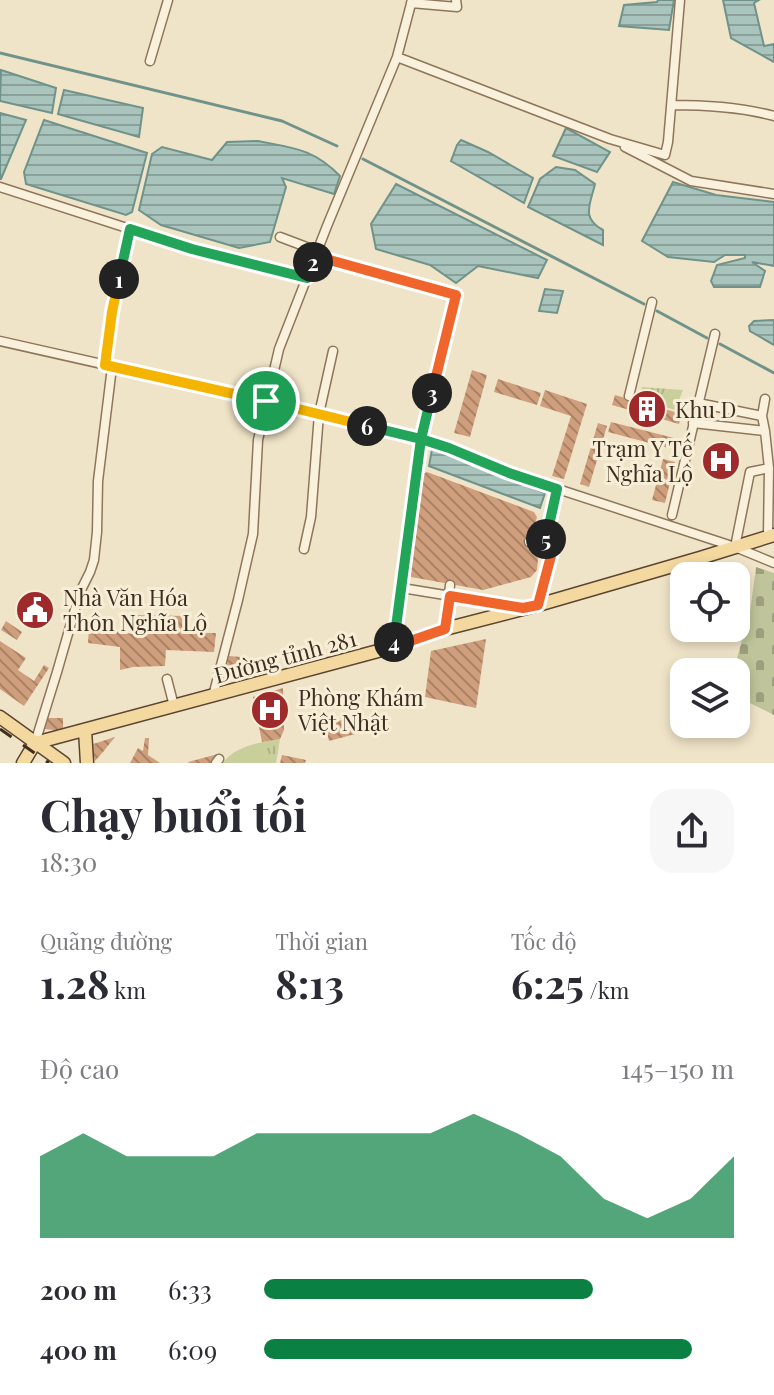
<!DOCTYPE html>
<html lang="vi">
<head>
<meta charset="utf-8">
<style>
	body { margin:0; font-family:"Playfair Display",serif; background:#f7f7f7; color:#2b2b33; height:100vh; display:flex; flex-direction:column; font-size:30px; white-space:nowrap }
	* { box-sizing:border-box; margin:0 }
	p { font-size:26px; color:#7c7c81 }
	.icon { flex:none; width:44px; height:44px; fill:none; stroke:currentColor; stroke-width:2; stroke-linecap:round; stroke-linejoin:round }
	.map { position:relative; height:763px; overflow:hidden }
	.panel { display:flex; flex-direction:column; background:#fff; flex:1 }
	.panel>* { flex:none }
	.tools { position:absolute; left:670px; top:562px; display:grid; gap:16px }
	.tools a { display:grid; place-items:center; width:80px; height:80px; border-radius:16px; background:#fff; box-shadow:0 4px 12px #0003; font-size:40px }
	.pin { position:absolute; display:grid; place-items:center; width:68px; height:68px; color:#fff; margin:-34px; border:4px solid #fff; border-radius:50%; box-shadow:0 2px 8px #0007 }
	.km { position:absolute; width:40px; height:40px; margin:-20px; border-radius:50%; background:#222; color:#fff; font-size:22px; line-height:40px; text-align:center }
	.round { display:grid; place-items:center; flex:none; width:84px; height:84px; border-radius:24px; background:#f7f7f7 }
	.summary { display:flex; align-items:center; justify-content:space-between; height:136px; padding:0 40px }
	h1 { font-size:44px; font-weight:700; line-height:60px }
	.stats { display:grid; grid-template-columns:repeat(3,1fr); gap:12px; height:136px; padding:8px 40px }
	.stats div { display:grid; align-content:center }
	.stats b { font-size:40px; font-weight:700 }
	.stats small { font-size:22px; font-weight:400 }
	.stats p { font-size:22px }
	.chart { height:224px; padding:16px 40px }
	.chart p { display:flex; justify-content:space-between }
	.chart svg { width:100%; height:144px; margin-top:8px; fill:#0b8043; opacity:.7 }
	ul { padding:0 40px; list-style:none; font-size:26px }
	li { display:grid; grid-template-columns:128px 96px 1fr; align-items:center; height:60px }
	li i { height:20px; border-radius:10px; background:#0b8043 }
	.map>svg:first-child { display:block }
	.grass { fill:url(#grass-tufts) }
	.cemetery { fill:url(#cemetery-stones) }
	.water { fill:url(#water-rules); stroke:#6f938a; stroke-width:2 }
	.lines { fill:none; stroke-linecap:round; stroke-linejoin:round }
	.stream { stroke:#6f938a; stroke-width:3 }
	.building { fill:url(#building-back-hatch) }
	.minor-casing { stroke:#8d765c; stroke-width:11 }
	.primary-casing { stroke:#5b4430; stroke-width:15 }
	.minor { stroke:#faf1dc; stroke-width:8 }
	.primary { stroke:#f3d9a0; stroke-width:12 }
	.rail { stroke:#3d2e20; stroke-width:3; stroke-dasharray:14 14; stroke-linecap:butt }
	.split-1-casing { stroke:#fff; stroke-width:16 }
	.split-2-casing { stroke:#fff; stroke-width:16 }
	.split-3-casing { stroke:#fff; stroke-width:16 }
	.split-4-casing { stroke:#fff; stroke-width:16 }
	.split-5-casing { stroke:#fff; stroke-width:16 }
	.split-6-casing { stroke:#fff; stroke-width:16 }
	.split-7-casing { stroke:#fff; stroke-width:16 }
	.split-1 { stroke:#f5b400; stroke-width:10 }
	.split-2 { stroke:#22a559; stroke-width:10 }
	.split-3 { stroke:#f0652b; stroke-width:10 }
	.split-4 { stroke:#22a559; stroke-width:10 }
	.split-5 { stroke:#f0652b; stroke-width:10 }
	.split-6 { stroke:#22a559; stroke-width:10 }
	.split-7 { stroke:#f5b400; stroke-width:10 }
	.labels { text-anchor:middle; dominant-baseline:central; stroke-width:6; stroke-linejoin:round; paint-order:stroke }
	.poi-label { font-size:22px; fill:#3d2e20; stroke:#f7eed8; text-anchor:start }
	.street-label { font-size:22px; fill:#3d2e20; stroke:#f7eed8 }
</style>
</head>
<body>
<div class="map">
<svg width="774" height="763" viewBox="0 0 774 763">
	<defs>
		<pattern id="grass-tufts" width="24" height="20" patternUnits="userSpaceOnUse" patternTransform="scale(2)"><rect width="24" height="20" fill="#c9cf9b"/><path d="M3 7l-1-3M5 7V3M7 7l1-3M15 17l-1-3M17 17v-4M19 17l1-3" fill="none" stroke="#aeb285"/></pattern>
		<pattern id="cemetery-stones" width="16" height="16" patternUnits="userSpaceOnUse" patternTransform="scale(2)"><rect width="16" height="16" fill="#bfc49a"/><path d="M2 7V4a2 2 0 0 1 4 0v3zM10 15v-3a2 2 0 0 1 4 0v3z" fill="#9ca07d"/></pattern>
		<pattern id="water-rules" width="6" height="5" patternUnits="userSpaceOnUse" patternTransform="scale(2)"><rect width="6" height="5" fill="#a9c4bc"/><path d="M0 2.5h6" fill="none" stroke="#8ba098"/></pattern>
		<pattern id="building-back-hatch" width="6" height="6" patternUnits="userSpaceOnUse" patternTransform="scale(2)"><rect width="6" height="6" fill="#cf9f7d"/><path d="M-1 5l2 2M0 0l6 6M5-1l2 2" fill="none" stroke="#a98266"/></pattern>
	</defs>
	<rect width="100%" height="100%" fill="#f0e4c8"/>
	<path class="grass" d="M642,387L683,390L675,410L640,399Z
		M280,739L276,763H223C235,746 260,742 280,739Z"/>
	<path class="cemetery" d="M756,567L774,573V715L736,696V672H733L750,612Z"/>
	<path class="water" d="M658,0H674L669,30L619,26L624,5L657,2Z
		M723,0H759L754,3L764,46L774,44V62L731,38Z
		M1,70L56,88L52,113L0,101Z
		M64,90L143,108L139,137L58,114Z
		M0,113L26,120L1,179H0Z
		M44,120L147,153L132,212L126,215L26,184L24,172Z
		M566,128L610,152L597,172L553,156Z
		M461,140L488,152L533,178L524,203L451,161L457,145Z
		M258,141C294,148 314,149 340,176L334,194L282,178L286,187L270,242L239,248L161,225L139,210L152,154L162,147L212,160L227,142Z
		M556,167L575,170L595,184C590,205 581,218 603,230V245L528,207L540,179Z
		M673,182L716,195L774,202V266L752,262L765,271L760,287H714L711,281L717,265L745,258V255H725L714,262L668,257L642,241Z
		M396,184L547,260L538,278L478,266L456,283L430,265L376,249L371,224Z
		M545,289L563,291L557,313L539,311Z
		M774,320V345L750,331L749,326L754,321Z
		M432,449L545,493L540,508L429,466Z"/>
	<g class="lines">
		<path class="stream" d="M0,53L282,121L337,146
			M363,159L644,304
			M657,311L707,338
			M720,344L774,373"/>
	</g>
	<path class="building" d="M472,370L487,375L470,437L454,433Z
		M498,379L541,393L537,405L494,392Z
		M545,390L587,404L564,479L552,476L571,416L540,406Z
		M615,395L682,414L679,424L612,405Z
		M611,422L678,439L676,450L608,432Z
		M598,423L607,426L589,487L580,484Z
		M663,459L675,462L665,503L652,500Z
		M427,472L534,512L537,517L528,549L536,551L538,559L537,570L531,577L483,590L411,577L407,572L421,475Z
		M31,595L46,600L37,627L22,622Z
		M131,615L186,616L187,633H216L214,652L166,650L165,666L133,667L120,670V647L88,643L89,627L133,634V630H130Z
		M6,621L22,632L17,640L1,630Z
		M486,639L476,708L425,697L431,651Z
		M0,641L26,658L18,670L34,681L44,665L49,668L24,706L0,689Z
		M229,656L241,657L240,660L245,661L244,679L224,678Z
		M283,688L284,730L280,739L262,742L253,697Z
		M355,717L359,733L329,741L325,724Z
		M48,718H63V731L45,729Z
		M115,737L103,752L95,761L90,745Z
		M145,738H149L148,755L160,763H130L138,748L143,751Z
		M218,754L212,763H189L188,762Z
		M282,755L306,760L305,763H280Z"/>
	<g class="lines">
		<g class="minor-casing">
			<path id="minor" d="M411,3L457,7L456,0
				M397,57L610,139L665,155L668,142L680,0
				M150,61L168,0
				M672,105C706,105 741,107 774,116
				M625,147L691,181L774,194
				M0,187L192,249L307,278
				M280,237L317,251
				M315,256L456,295L421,439L393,647
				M0,341L266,401L421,439L449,448L509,473L735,547L774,563
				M105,365L112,312L130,229
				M629,396L652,302
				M698,403L762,416L765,431L769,468L750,472L735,547
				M762,416L765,399
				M693,423L765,431
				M672,515L715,334
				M768,536L769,468
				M529,542L545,538
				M304,549L311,517L319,414L333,351
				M402,588L518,607
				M538,605L552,552L545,538L557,489
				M445,629L450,585
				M167,679L174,706
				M213,696L238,600L253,534L258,440L279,349L327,226L397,57L412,0
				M35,743L57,672L80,592L90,572L94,560L97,532L98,481L112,367
				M216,763L219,759"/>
		</g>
		<g class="primary-casing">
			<path id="primary" d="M0,717L64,763
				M85,730L87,763
				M23,763L35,743L393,647L445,629L538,605L700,558L774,535"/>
		</g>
		<use href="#minor" class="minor"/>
		<use href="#primary" class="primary"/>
		<path class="rail" d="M0,729L49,763"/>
	</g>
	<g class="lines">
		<g class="split-1-casing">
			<path id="split-1" d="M119,279L112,312L105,365L266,401"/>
		</g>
		<g class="split-2-casing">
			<path id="split-2" d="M119,279L130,229L192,249L307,278L313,262"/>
		</g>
		<g class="split-3-casing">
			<path id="split-3" d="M313,262L315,256L456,295L432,393"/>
		</g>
		<g class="split-4-casing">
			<path id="split-4" d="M394,642L421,439L432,393"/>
		</g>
		<g class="split-5-casing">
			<path id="split-5" d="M394,642L393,647L445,629L450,596L523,608L538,605L552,552L546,539"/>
		</g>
		<g class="split-6-casing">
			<path id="split-6" d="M367,426L421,439L449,448L509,473L557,489L546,539"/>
		</g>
		<g class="split-7-casing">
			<path id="split-7" d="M266,401L367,426"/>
		</g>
		<use href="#split-1" class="split-1"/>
		<use href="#split-2" class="split-2"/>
		<use href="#split-3" class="split-3"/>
		<use href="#split-4" class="split-4"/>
		<use href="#split-5" class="split-5"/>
		<use href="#split-6" class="split-6"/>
		<use href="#split-7" class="split-7"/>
	</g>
	<defs>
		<g id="building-disc" transform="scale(2)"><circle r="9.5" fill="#9e2a2b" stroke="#f7eed8"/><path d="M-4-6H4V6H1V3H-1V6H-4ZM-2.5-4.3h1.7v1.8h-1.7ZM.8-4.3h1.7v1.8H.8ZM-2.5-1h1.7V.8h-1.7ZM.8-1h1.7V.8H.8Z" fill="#fff"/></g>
		<g id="hospital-disc" transform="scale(2)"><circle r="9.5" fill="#9e2a2b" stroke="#f7eed8"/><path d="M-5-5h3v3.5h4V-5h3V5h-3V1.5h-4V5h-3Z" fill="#fff"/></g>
		<g id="civic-disc" transform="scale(2)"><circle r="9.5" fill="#9e2a2b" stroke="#f7eed8"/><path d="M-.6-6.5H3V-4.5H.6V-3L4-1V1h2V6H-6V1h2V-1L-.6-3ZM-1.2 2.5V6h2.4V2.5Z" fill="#fff"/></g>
	</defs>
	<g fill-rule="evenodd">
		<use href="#building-disc" x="647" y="409"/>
		<use href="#hospital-disc" x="721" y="461"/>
		<use href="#civic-disc" x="35" y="610"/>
		<use href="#hospital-disc" x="270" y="710"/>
	</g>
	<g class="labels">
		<g class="poi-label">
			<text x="675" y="409">Khu D</text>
			<text x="693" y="448" text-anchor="end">Trạm Y Tế<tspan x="693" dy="25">Nghĩa Lộ</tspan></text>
			<text x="63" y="597">Nhà Văn Hóa<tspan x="63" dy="25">Thôn Nghĩa Lộ</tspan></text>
			<text x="298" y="697">Phòng Khám<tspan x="298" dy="25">Việt Nhật</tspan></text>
		</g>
		<g class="street-label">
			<text transform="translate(285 656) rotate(-15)">Đường tỉnh 281</text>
		</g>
	</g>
</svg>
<div class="tools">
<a><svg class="icon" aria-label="locate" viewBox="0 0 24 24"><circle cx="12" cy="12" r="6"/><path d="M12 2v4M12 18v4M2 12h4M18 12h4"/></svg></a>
<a><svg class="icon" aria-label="layers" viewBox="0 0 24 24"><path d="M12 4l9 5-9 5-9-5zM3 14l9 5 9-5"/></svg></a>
</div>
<div class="pin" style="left:266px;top:401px;background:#1e9e55"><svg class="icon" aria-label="arrive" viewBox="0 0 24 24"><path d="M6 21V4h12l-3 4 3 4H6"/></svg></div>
<b class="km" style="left:119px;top:279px">1</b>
<b class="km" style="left:313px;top:262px">2</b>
<b class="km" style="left:432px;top:393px">3</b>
<b class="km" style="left:394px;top:642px">4</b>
<b class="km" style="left:546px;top:539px">5</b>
<b class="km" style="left:367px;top:426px">6</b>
</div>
<section class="panel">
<div class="summary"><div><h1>Chạy buổi tối</h1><p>18:30</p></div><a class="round"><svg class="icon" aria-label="share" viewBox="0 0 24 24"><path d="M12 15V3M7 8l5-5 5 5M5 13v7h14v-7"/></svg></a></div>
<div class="stats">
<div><p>Quãng đường</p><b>1.28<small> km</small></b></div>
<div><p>Thời gian</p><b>8:13</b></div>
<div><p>Tốc độ</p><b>6:25<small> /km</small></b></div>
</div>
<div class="chart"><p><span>Độ cao</span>145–150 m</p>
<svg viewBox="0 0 160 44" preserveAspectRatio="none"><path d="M0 44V19L10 12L20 19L30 19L40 19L50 12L60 12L70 12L80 12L90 12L100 6L110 12L120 19L130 32L140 38L150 32L160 19V44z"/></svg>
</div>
<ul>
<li><b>200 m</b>6:33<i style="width:70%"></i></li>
<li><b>400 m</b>6:09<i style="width:91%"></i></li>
</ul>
</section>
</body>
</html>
